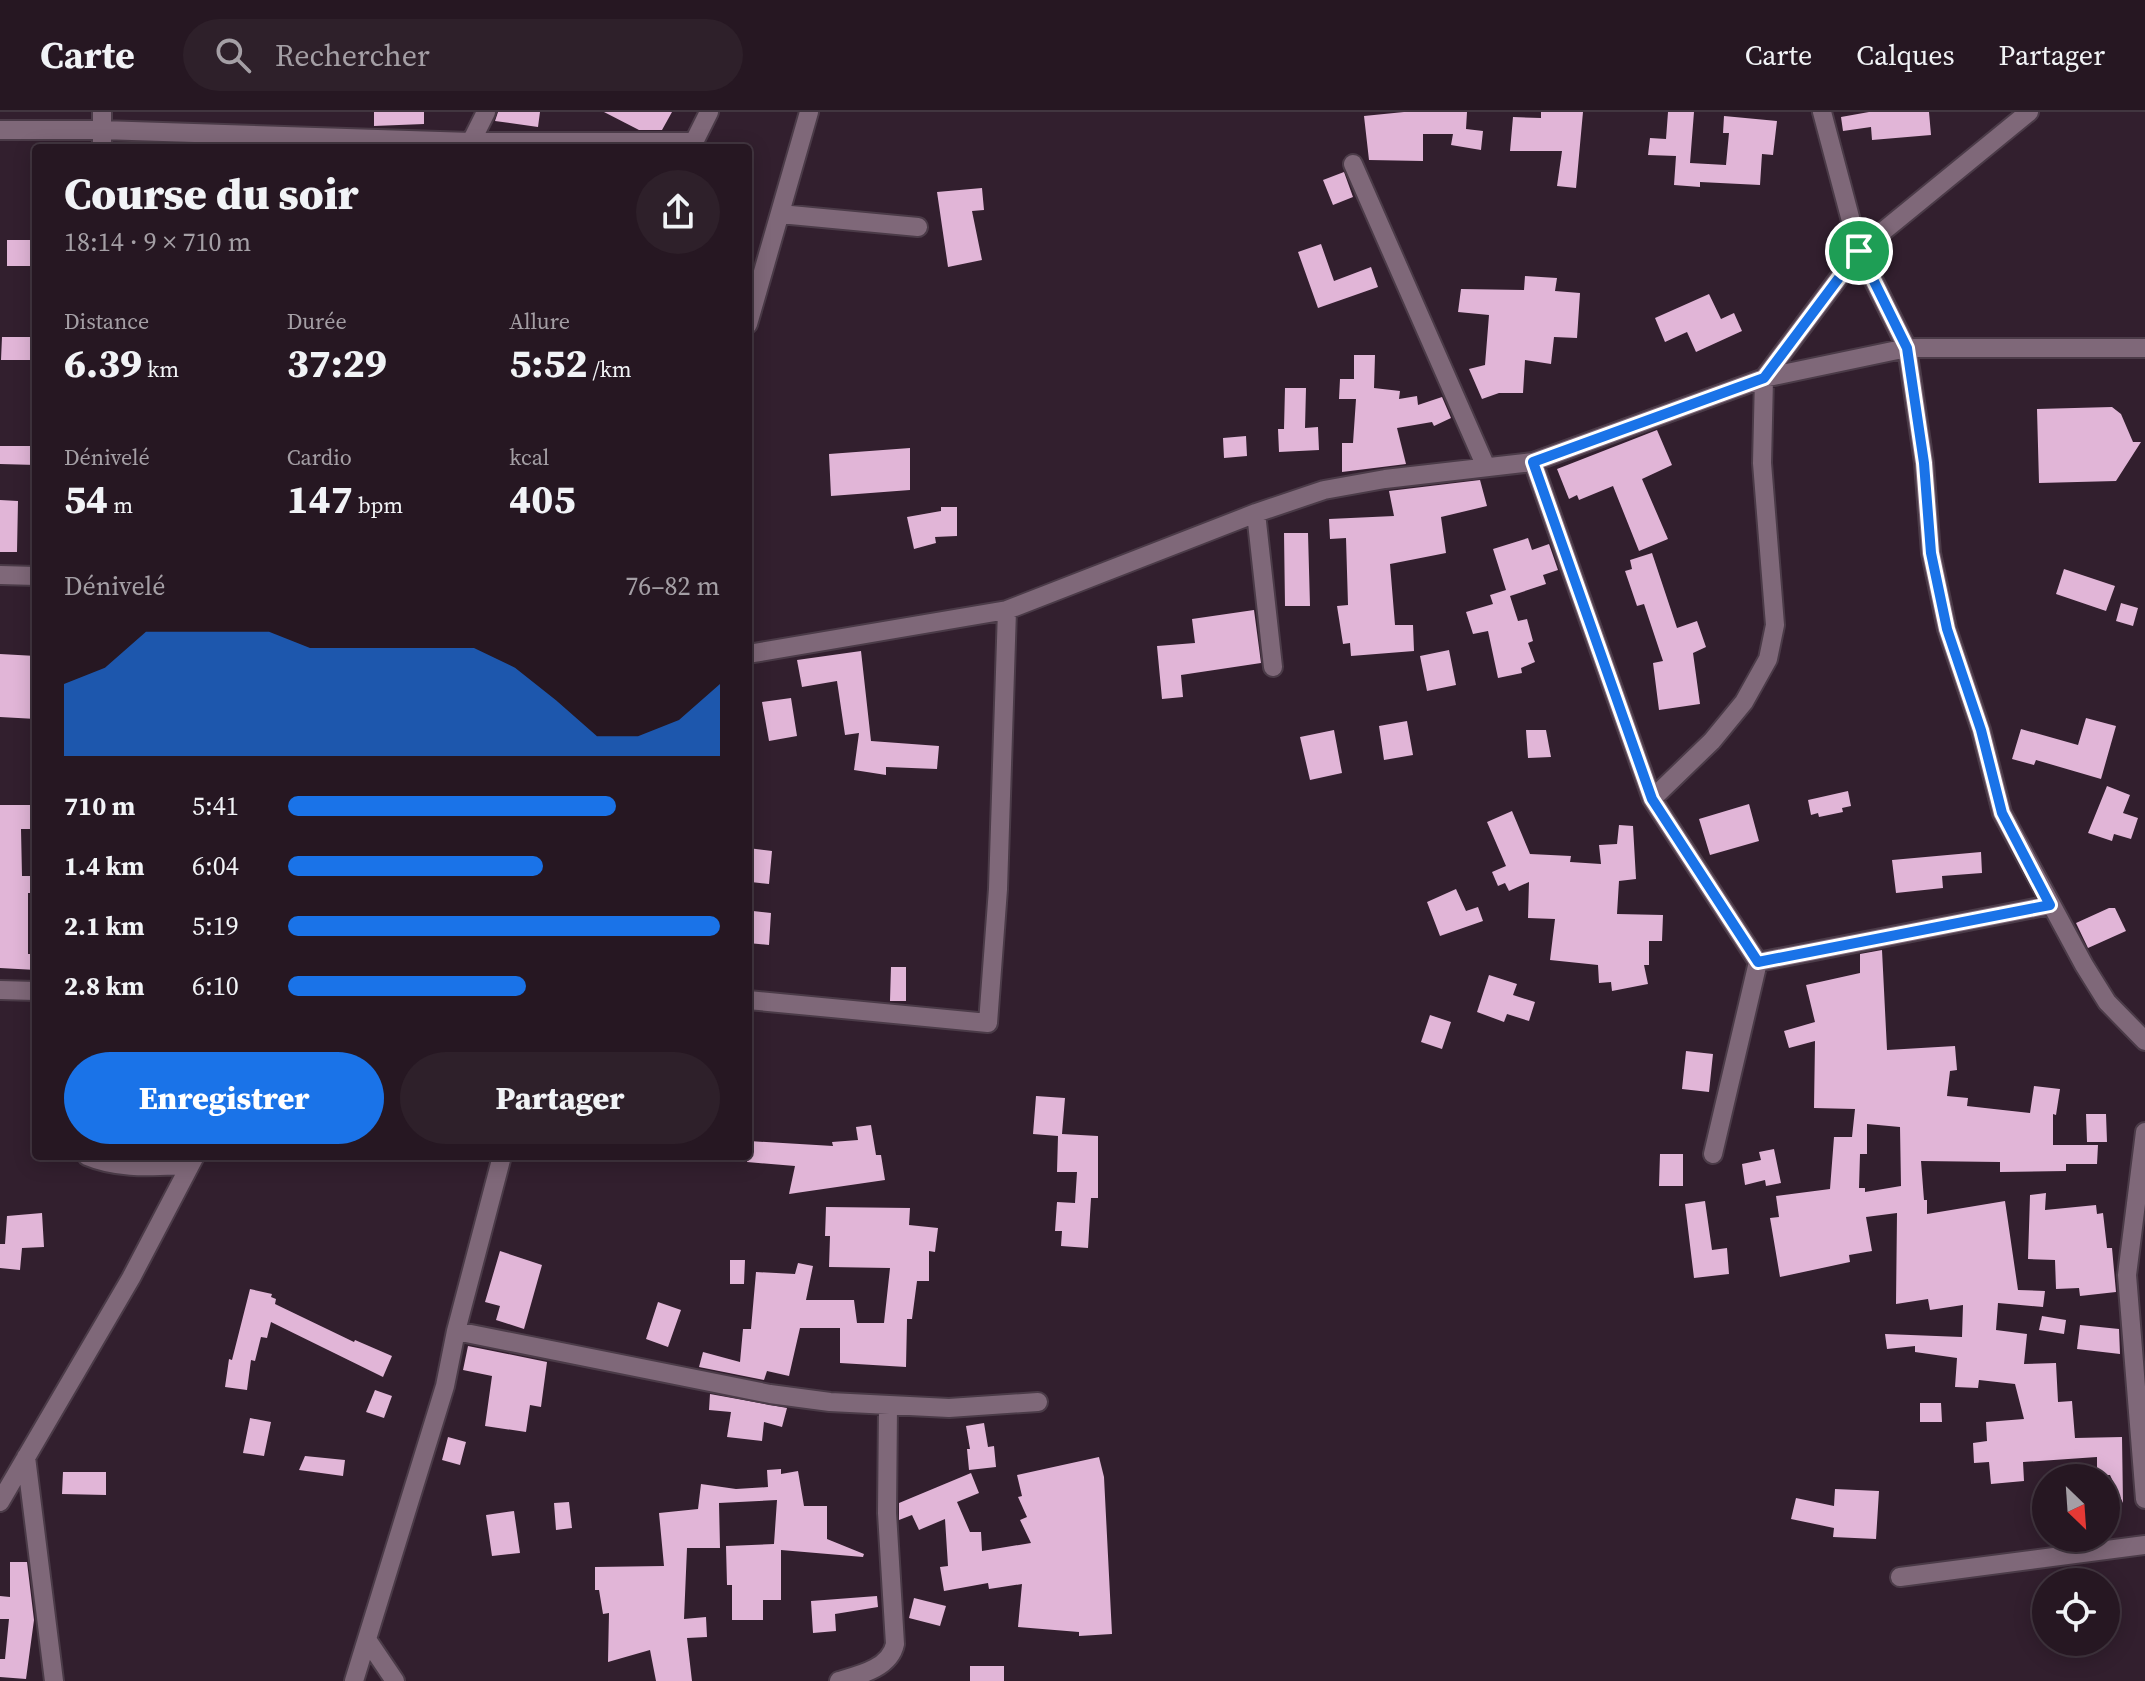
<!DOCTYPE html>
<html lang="fr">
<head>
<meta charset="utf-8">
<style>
	body { margin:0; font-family:"Source Serif 4",serif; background:#2e202a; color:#f1f3f6; height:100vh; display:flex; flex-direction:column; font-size:30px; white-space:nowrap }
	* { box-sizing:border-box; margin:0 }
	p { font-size:26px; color:#a49fa5 }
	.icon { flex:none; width:44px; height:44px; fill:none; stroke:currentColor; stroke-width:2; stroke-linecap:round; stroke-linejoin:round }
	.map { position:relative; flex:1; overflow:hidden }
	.side { position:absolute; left:32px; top:32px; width:720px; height:1016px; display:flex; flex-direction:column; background:#261722; border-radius:8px; box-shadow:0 4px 20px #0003,0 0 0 2px #423640 }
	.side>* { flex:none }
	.needle { width:52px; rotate:155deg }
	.fabs { position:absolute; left:2032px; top:1352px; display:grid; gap:16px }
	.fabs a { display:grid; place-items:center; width:88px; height:88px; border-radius:50%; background:#261722; box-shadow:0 4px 20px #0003,0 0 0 2px #423640; font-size:40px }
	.pin { position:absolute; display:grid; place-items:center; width:68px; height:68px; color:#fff; margin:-34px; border:4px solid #fff; border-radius:50%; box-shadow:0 2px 8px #0007 }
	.round { display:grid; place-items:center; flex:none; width:84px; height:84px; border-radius:42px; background:#2e202a }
	.summary { display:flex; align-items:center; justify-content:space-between; height:136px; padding:0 32px }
	h1 { font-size:44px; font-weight:800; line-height:60px }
	.figures { display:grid; grid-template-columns:repeat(3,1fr); gap:12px; height:136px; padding:8px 32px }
	.figures div { display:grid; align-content:center }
	.figures b { font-size:40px; font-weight:800 }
	.figures small { font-size:22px; font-weight:400 }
	.figures p { font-size:22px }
	.chart { height:224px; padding:16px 32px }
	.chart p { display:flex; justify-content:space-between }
	.chart svg { width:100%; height:144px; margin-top:8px; fill:#1a73e8; opacity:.7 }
	.primary-button { display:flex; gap:16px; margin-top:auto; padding:16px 32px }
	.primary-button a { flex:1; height:92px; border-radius:48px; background:#1a73e8; color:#fff; font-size:32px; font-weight:800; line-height:92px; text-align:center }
	.primary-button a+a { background:#2e202a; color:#f1f3f6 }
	ul { padding:0 32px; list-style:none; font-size:26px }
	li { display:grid; grid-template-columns:128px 96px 1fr; align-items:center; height:60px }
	li i { height:20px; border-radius:10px; background:#1a73e8 }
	header { display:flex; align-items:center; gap:48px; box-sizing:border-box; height:112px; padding:0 40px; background:#261722; border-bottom:2px solid #423640 }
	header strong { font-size:38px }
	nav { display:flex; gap:44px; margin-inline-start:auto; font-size:28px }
	.search { width:560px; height:72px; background:#2e202a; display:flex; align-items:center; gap:20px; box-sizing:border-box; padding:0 28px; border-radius:44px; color:#a49fa5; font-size:30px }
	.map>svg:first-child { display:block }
	.building { fill:#e1b5d7; fill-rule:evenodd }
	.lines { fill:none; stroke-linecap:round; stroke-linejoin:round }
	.street-casing { stroke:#4b3b48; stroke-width:22 }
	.street { stroke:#7f6879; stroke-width:18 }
	.route-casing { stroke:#fff; stroke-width:16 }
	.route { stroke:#1a73e8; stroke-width:10 }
</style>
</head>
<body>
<header>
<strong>Carte</strong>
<div class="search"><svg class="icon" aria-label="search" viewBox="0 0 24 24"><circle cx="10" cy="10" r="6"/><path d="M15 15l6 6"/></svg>Rechercher</div>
<nav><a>Carte</a><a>Calques</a><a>Partager</a></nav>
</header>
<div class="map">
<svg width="2145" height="1569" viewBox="0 0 2145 1569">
	<rect width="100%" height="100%" fill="#321f2e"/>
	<path class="building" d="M374,0H424V12L374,14Z
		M498,0H540L538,15L495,9Z
		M604,0H672L662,18H639Z
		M1404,0H1467L1466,17L1483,19L1481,38L1451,33L1453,22H1423V49L1369,48L1364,4Z
		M1541,0H1583L1576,76L1557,74L1562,39H1510L1513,5L1541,6Z
		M1668,0H1694L1690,51L1726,53L1729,21H1723L1724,4L1777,9L1773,43L1762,42L1760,73L1700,70V75L1674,73L1676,44L1648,43L1650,26L1666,27Z
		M1869,0H1929L1931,23L1872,28L1871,15L1843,19L1841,5Z
		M1344,60L1353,85L1333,93L1323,68Z
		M982,76L984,98L972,99L982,148L948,155L937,80Z
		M7,128H36V154H7Z
		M1321,132L1334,169L1371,155L1378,175L1318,196L1298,140Z
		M1525,164L1557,166L1555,179L1580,181L1577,226L1554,225L1551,252L1525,248L1523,281H1499L1482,287L1469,257L1485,253L1489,203L1458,200L1461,177L1524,178Z
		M1709,182L1721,207L1734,201L1742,219L1696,240L1687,220L1665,230L1655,206Z
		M2,225H36V248H1Z
		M1354,243H1375L1374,276L1400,279L1399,287L1417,284L1418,293L1442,285L1451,306L1434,314L1432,310L1397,316L1406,352L1342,360V331H1353L1356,287H1339L1340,267H1354Z
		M1285,276H1306L1305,316L1318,315L1319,338L1279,340L1278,317H1284Z
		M2112,295L2121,302L2133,330H2141L2116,369L2039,371L2037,297Z
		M1657,318L1672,353L1642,367L1668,427L1639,439L1613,374L1579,388L1577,383L1569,387L1557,357Z
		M1246,324L1247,344L1224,346L1223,326Z
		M0,334H36V353L0,352Z
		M910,336V378L831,384L829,342Z
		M1480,368L1487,394L1441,405L1446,441L1390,452L1395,513H1413L1414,539L1351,544L1350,531L1343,532L1337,494L1348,493L1346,426L1330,427L1329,407L1394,404L1389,379Z
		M0,388L18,389L17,440H0Z
		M941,395H957V424L935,425L936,431L914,437L907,405L941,399Z
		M1284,421H1308L1310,494H1285Z
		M1528,426L1532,438L1549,432L1558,458L1543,463L1546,472L1510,484L1518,509L1527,507L1533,529L1528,531L1535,550L1521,556L1522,561L1498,566L1488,519L1473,522L1466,500L1493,492L1490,483L1506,478L1493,437Z
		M1652,441L1677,516L1697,509L1706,535L1693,541L1700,592L1659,598L1653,551L1663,549L1644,492L1637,494L1625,459L1632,457L1630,448Z
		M2064,457L2115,474L2106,499L2056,482Z
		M2121,491L2138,496L2133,514L2116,509Z
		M1254,498L1261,551L1181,563L1183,585L1162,587L1157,534L1195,531L1192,507Z
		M1449,538L1456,573L1427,579L1420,544Z
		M861,539L871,629L939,634L937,657L886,655V663L854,658L859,621L845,623L837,569L802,575L797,548Z
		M0,542L36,544V607L0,605Z
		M791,586L797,624L769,629L762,590Z
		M2086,606L2116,614L2101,667L2036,648L2034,653L2012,647L2021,617L2078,633Z
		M1407,609L1413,643L1384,648L1379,614Z
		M1334,618L1342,661L1310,668L1300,625Z
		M1526,618H1546L1551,645L1528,646Z
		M2107,674L2130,683L2123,701L2138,706L2131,727L2114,722L2112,729L2088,721Z
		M1848,679L1851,694L1842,696L1843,700L1819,705L1818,701L1811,703L1808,688Z
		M1749,692L1759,729L1710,743L1699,707Z
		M0,693H36V717H21L22,764H36V781H28V842H36V858L0,856Z
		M1512,699L1530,742L1571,744L1570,750L1601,752L1599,733L1617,732L1619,713L1633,714L1636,767L1619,769L1617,802L1663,803L1662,829H1649V853H1644L1648,872L1612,879L1611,870L1599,871L1598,853L1550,848L1555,807L1528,806L1529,770L1509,779L1505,771L1498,774L1492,760L1506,754L1487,710Z
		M748,736L772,739L769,772L751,770L752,755H748Z
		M1981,740L1982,761L1942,764L1943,776L1896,781L1892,748Z
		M1456,777L1466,799L1478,795L1483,809L1440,824L1427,790Z
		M2109,796H2115L2126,819L2088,836L2076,811Z
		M753,799L771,801L769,833L748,831V813H752Z
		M1882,838L1887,938L1955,934L1957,958L1950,959L1947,984L1968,986L1967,994L2030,1001L2034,974L2060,977L2056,1003L2053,1002V1033H2098L2097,1052H2066V1059L2000,1060V1050L1921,1049L1924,1088H1927V1102L2005,1089L2018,1178L2045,1179L2043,1195L1998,1191L1996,1218L2027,1222L2024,1252L2056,1251L2058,1290L2072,1289L2075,1326L2122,1325L2123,1391L2110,1363H2097V1345L2023,1350L2024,1369L1991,1372L1989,1350L1974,1351L1973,1331L1987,1329L1986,1310L2024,1307L2015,1272L1979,1268L1978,1276L1955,1275L1957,1246L1915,1240V1234L1887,1237L1885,1222L1962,1225L1963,1193L1930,1198L1928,1187L1896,1192L1897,1101L1866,1105L1872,1139L1849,1143L1850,1150L1780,1165L1770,1106L1779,1105L1776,1084L1830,1077L1834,1025H1852L1855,997L1814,996L1815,929L1789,936L1784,919L1815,910L1806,873L1860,861V842ZM1867,1012L1900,1015L1901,1074L1865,1080V1076H1859L1860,1042H1867Z
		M891,855H906V889H890Z
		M1489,863L1517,872L1513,883L1535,890L1529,909L1507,902L1504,910L1477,900Z
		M1430,903L1451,910L1442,937L1421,930Z
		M1686,939L1713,942L1709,980L1682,977Z
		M1036,984L1065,986L1062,1022L1098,1024V1086H1091L1088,1136L1061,1134L1062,1119H1055L1057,1090L1075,1091L1077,1060H1057L1058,1024L1033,1022Z
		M2086,1002H2106L2107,1030H2087Z
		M871,1013L876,1043H881L885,1068L789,1082L795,1054L747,1050L749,1029L833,1034L832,1030L858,1028L856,1015Z
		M1774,1037L1781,1071L1766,1074L1765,1068L1745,1073L1742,1052L1761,1048L1759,1040Z
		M1660,1042H1683V1074H1659Z
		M2046,1081L2045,1098L2096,1093L2097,1102L2103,1101L2107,1136H2112L2116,1180L2080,1184L2079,1176L2056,1177L2055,1148L2028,1147L2030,1083Z
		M1705,1089L1712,1138L1727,1136L1729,1162L1694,1166L1685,1092Z
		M826,1095L910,1096L909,1113L938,1116L935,1140L929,1139V1169H917L912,1207H907L906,1255L840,1251V1216H800L789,1264L767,1259L764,1268L699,1255L703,1240L740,1250L743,1217H751L756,1160L795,1162L798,1151L813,1154L806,1188H854L857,1211H884L890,1156L829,1155L830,1124H825Z
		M42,1101L44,1135L22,1136L20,1158L0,1156V1132H5L7,1104Z
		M500,1139L542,1153L524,1217L496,1208L500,1194L485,1190Z
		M730,1148H745L744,1172H730Z
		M250,1177L272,1182L271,1185L276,1187L275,1192L354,1230L355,1228L392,1244L383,1265L271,1210L267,1226L261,1225L255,1249L251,1248L247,1278L225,1275L229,1247L232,1248Z
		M658,1190L681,1198L668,1235L646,1227Z
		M2042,1204L2066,1208L2064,1222L2039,1218Z
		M2080,1213L2119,1217L2120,1242L2077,1237Z
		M468,1234L547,1250L541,1295L530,1293L526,1320L485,1314L492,1264L463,1258Z
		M375,1278L392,1284L384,1306L366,1300Z
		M710,1282L787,1296L782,1315L764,1310L762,1329L727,1325L731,1300L709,1298Z
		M1920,1291H1941L1942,1310H1920Z
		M250,1306L271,1310L264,1344L243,1341Z
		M984,1311L988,1335L994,1334L996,1355L969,1358L967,1337H970L966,1314Z
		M448,1325L466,1330L460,1353L442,1348Z
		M305,1344L345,1348L343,1364L299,1358Z
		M1099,1345L1104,1365L1112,1522L1079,1524V1520L1018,1515L1022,1472L989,1477L988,1471L944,1479L940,1455L948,1454L945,1407L919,1418L912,1403L899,1408V1391L971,1361L979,1381L957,1390L970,1420H981L982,1439L1031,1431L1020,1408L1027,1405L1018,1385L1022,1384L1017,1363Z
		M781,1357V1362L798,1359L804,1394H827V1427L864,1442L863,1445L781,1438V1488H763V1508H732V1473H727L726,1434L774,1432L777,1388L719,1391L720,1436H687L684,1507L706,1505L707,1525L687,1526L692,1569H656L650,1538L608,1550L609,1501L603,1502L599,1478H595V1455L664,1454L659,1401L698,1397L701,1372L736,1377L768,1375L767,1358Z
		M63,1360H106V1383L62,1382Z
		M1835,1377L1879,1379L1876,1427L1833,1425L1834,1416L1791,1407L1796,1386L1834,1394Z
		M569,1390L572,1416L556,1418L554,1391Z
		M514,1399L520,1441L492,1444L486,1403Z
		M10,1450H27L34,1508L26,1567L0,1565V1547H5L9,1507H0V1484L10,1485Z
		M877,1484L878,1495L835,1502L836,1519L813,1521L811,1489Z
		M914,1486L946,1494L940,1514L909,1506Z
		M970,1554H1004V1569H970Z"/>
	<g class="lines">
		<g class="street-casing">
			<path id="street" d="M1822,0L1859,139L1907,236L1924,351L1931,441L1947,517L1981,618L2002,701L2084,853L2107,890L2145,929
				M0,18H101L471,30H694
				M471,30L486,0
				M102,36V0
				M691,36L709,0
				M1353,52L1486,355
				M780,102L918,115
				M748,212L809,0
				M1533,350L1652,687L1758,850L1713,1042
				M1256,401L1273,555
				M0,463L36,464
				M748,542L1007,498L1256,401L1324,378L1385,367L1533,350L1764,266L1907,236H2145
				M1652,687L1712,629L1744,590L1768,547L1775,513L1762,351L1764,266L1859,139L2029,0
				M1758,850L2050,793
				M0,878L36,879
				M748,888L988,911L998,777L1007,498
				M2145,1020L2127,1163L2145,1387
				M87,1044C120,1058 155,1054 190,1053
				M456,1219L770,1282L830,1290L949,1296L1038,1290
				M26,1345L54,1569
				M0,1390L131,1166L195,1044
				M1900,1465L2145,1433
				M368,1529L395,1569
				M354,1569L445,1274L456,1219L502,1044
				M839,1569C860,1563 890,1556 895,1532L887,1401L888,1294"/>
		</g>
		<use href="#street" class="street"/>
	</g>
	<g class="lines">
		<g class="route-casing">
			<path id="route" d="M1859,139L1907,236L1924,351L1931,441L1947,517L1981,618L2002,701L2050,793L1758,850L1652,687L1533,350L1764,266Z"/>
		</g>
		<use href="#route" class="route"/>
	</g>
</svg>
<div class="fabs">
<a><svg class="needle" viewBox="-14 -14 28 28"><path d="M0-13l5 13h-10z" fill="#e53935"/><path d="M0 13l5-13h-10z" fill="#a49fa5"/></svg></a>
<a><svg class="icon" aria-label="locate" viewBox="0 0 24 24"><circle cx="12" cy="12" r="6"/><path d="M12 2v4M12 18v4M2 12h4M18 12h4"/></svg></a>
</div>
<div class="pin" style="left:1859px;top:139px;background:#1e9e55"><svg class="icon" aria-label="arrive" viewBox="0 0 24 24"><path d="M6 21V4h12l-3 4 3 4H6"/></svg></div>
<section class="side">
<div class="summary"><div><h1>Course du soir</h1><p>18:14 · 9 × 710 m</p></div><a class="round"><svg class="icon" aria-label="share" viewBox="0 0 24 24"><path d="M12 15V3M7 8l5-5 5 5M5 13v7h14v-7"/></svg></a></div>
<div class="figures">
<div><p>Distance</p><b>6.39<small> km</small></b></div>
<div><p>Durée</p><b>37:29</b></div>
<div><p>Allure</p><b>5:52<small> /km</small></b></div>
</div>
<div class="figures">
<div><p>Dénivelé</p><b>54<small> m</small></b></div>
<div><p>Cardio</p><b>147<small> bpm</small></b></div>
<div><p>kcal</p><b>405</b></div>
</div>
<div class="chart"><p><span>Dénivelé</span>76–82 m</p>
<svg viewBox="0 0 160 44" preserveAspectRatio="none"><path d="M0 44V22L10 17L20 6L30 6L40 6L50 6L60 11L70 11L80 11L90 11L100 11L110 17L120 27L130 38L140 38L150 33L160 22V44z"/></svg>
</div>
<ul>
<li><b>710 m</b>5:41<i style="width:76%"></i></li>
<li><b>1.4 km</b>6:04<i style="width:59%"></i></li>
<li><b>2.1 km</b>5:19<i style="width:100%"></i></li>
<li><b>2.8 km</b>6:10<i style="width:55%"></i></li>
</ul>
<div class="primary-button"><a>Enregistrer</a><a>Partager</a></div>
</section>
</div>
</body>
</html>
